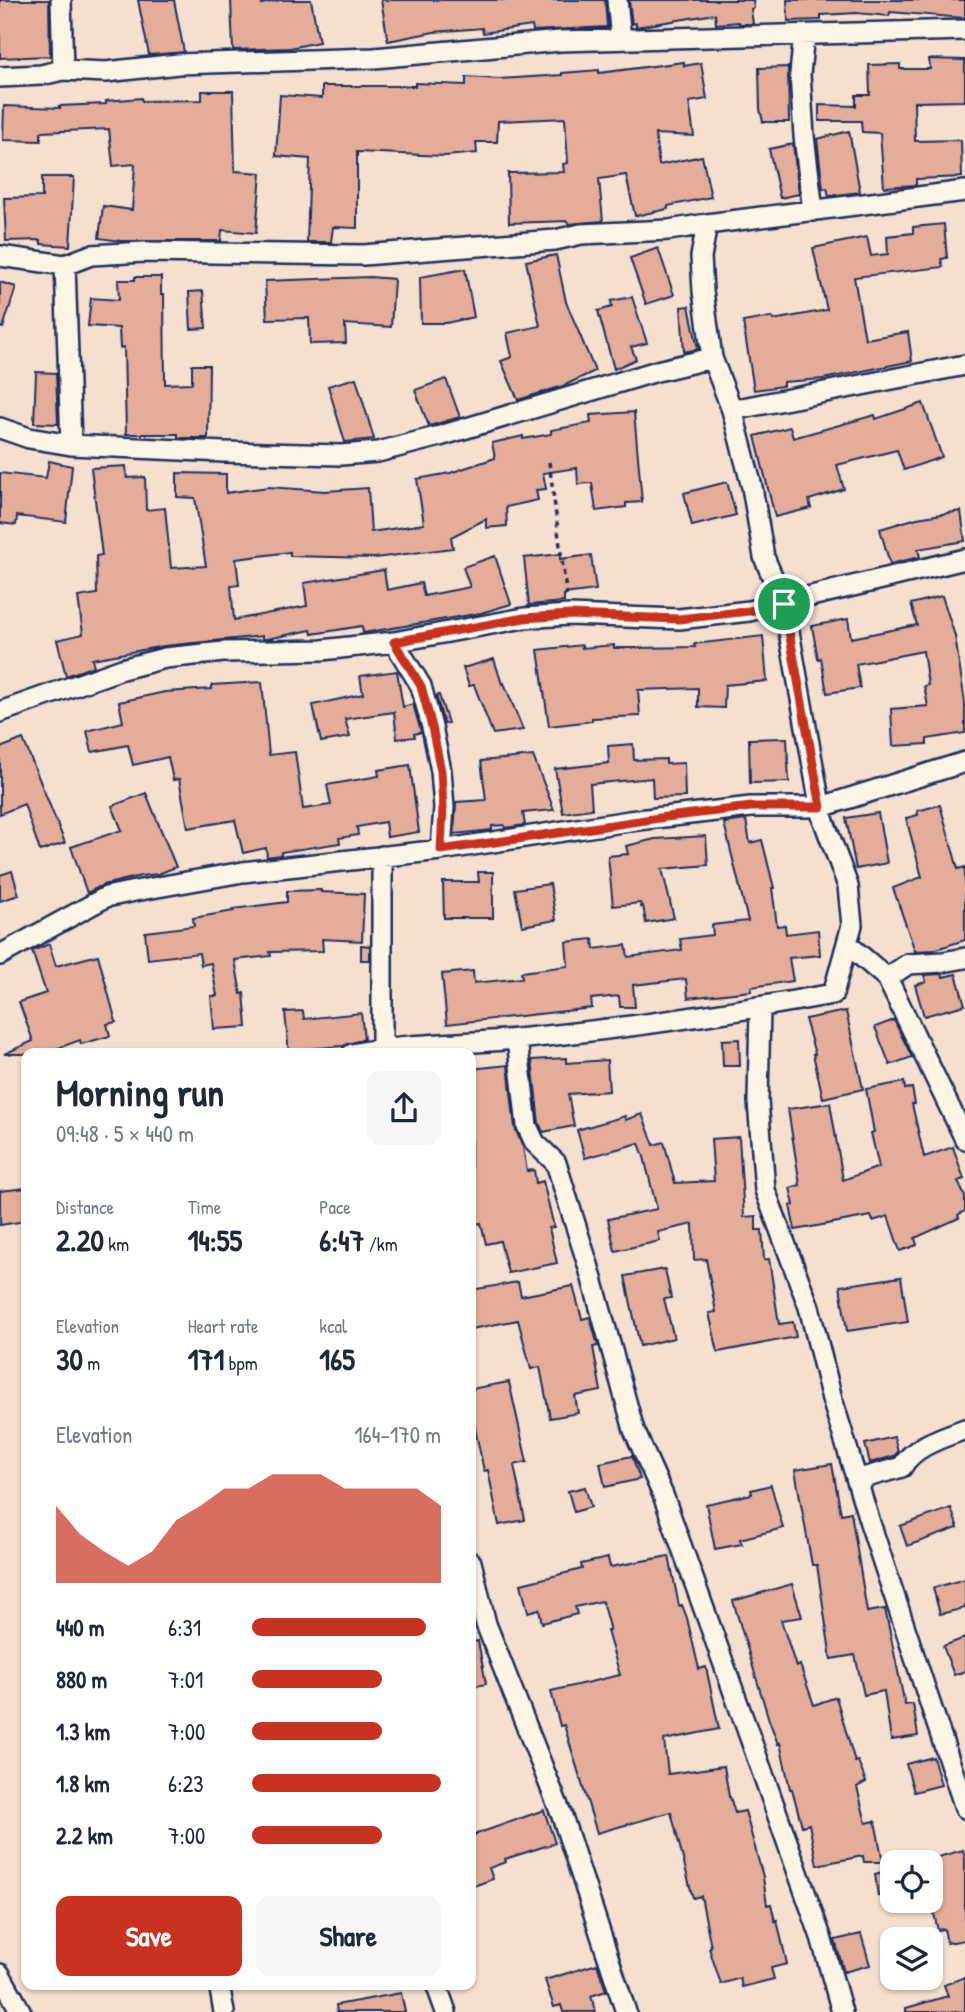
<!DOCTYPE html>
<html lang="en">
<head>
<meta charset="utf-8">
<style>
	body { margin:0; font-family:"Patrick Hand",sans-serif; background:#f6f6f7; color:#1f2937; height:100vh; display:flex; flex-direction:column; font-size:26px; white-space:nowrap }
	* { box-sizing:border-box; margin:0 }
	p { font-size:23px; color:#747a83 }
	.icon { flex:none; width:38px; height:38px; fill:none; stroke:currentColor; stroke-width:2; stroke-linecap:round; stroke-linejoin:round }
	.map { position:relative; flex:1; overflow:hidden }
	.panel { position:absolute; left:21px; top:1048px; width:455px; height:942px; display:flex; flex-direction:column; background:#fff; border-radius:14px; box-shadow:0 2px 5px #0004 }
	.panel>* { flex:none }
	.buttons { position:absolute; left:880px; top:1850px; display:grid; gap:14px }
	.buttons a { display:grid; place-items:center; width:63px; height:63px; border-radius:14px; background:#fff; box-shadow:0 2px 5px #0004; font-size:35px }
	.pin { position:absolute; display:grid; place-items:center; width:60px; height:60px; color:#fff; margin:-30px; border:4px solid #fff; border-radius:50%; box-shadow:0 2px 7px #0007 }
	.round { display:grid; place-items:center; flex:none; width:74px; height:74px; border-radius:14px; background:#f6f6f7 }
	.headline { display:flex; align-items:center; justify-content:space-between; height:119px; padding:0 35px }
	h1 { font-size:38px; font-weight:700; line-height:52px }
	.metrics { display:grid; grid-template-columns:repeat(3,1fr); gap:10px; height:119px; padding:7px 35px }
	.metrics div { display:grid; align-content:center }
	.metrics b { font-size:30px; font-weight:700 }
	.metrics small { font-size:19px; font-weight:400 }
	.metrics p { font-size:19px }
	.chart { height:196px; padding:14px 35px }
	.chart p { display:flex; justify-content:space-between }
	.chart svg { width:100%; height:126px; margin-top:7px; fill:#c8321e; opacity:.7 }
	.cta { display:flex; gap:14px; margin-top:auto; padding:14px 35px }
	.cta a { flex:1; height:80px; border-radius:14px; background:#c8321e; color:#fff; font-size:28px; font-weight:700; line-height:80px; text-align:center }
	.cta a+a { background:#f6f6f7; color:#1f2937 }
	ul { padding:0 35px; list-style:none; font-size:23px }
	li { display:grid; grid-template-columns:112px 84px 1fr; align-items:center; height:52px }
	li i { height:18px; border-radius:9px; background:#c8321e }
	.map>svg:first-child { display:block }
	.building { fill:#e4ad9a; stroke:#1b2f5e; stroke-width:2 }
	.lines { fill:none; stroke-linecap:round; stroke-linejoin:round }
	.minor-casing { stroke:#1b2f5e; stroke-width:24 }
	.path { stroke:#1b2f5e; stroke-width:3.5; stroke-dasharray:5 5; stroke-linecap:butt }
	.minor { stroke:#fcf5e5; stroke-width:19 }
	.route-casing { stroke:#fff; stroke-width:14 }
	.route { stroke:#c8321e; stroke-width:9 }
</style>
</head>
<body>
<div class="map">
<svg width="965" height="2012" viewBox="0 0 965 2012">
	<rect width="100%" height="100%" fill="#f5dfce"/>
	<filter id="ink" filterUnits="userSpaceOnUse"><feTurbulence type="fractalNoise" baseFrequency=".0143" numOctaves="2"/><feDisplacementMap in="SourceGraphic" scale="14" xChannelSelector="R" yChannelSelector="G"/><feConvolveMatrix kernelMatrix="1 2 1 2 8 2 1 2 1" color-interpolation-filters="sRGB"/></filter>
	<g filter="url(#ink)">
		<path class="building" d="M0,0H49L50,56L0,58Z
			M138,0H174L184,52L149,55Z
			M231,0H262V4L280,0H311L319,42L290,48L233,50Z
			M381,0H605L607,27L533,31L532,26L483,33L482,28L434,32L388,41Z
			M629,0H753L754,8L751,9L753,24H739L738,22L716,24L715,14L636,27V23L632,24Z
			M787,0H965V18L890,12L889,16L856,13L821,15V20L788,21Z
			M929,59L965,60V101L914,102L915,141L961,140L962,177L916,179V185L884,187L880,133L862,132L861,121H819V105L856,106V95H870L869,65L900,64V69H930Z
			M684,62V66L701,63L707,99L689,102L694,136L655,134L659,165L702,156L711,197L668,206V209L635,216L626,175L599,179L603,221L568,224V221L509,223L508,173L564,172L563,164L568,163L565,118L498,121L497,142H476L477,153L445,156L357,152V228L333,227L331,242H307L310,159L276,156L280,95L322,98V86H415V83L466,85V77L499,79L562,75V73L599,70V73Z
			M788,67L789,122H763L760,109L759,68Z
			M202,91H233L235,171L261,173L256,233L222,230L221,241H121L99,238L103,206L132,210L135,164L113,166L109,129L41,132V141L3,140L4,106L60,108L59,106L106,104V101L141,98L142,101L202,100Z
			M849,131L860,192L829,196L827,188L823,189L817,139Z
			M793,144L799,194L780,198L769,149Z
			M42,177H74L70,246L41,244V240L6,241L4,198L42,197Z
			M944,224L947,258L941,259L943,267L854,277L865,339L908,332L912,361L823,379L783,382V386L754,390L743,322L772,317L773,320L827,310L813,248L867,237L871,256L888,254L887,236L913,233V227Z
			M658,248L674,295L646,304L630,258Z
			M556,255L566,302L595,371L563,386L518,400L501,361L512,357L507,333L540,326L526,261Z
			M465,269L474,317L446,323H421L420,277Z
			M135,277H161V294H164L165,384L192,383V365H209L208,438H178V434H126L124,347L120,348L119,328L88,326L91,298L119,300L118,280H135Z
			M370,277L394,279L391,327L345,324L346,343L310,344L309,318L267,319L265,281Z
			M0,282L16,287L3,328L0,327Z
			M203,291L206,328L191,329L189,292Z
			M632,297L647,343L631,347L636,359L614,369L598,311L612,307L611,301Z
			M689,306L698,349L684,352L681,307Z
			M36,372L56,373L58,424L34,423Z
			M356,378L374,439L345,442L328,386Z
			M446,379L460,417L429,426L415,390Z
			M923,403L942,457L904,470L897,450L837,465L844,489L809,500L811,508L775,517L755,436L790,427L793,438L875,415L876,419Z
			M634,412L642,502L626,503V507L596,511L592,483L578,484L577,468L543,473L546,489L536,490L538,500L506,507L507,526L486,528V519L451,537L453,548L375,558L290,556V552L236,559L239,585L231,586L234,620L307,606L304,583L384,570L387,590L421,583L424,596L470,587L463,567L495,556L511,604L481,613L363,633L362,626L312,634L311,630L267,639H262V636L164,646L92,659L94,666L66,676L57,640L83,634L78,597L97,594L96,556L102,555L91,468L126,466L127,478L145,477L146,510L165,508L171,568L206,566L195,498L177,497V473L226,474V493L268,487L325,491L368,488L371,532L424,524L417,479L450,473L495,458L492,443L523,436V439L551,434V430L591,423L590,415Z
			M49,461L72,466L66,522L17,516L16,525L0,523V473L46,478Z
			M727,482L736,515L692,526L684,493Z
			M961,511L965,541L918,549L920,557L890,564L880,529L917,518Z
			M560,554V559L591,555L596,590L564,594V602L529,605L524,558Z
			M942,596L955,636L965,703V733L927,739V744L893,746L891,709L928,706L924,686L928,685L923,651L856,664L860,688L827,693L821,658L818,659L812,626L848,619L851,638L917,625L911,604Z
			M763,636L767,681L725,685L724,708L698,707V688L638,690L640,716L592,718V721L549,726L538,650L582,645V648L614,645V648H636L695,647L694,644Z
			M494,659L502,684L504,683L523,730L493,734L474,685L469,686L463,668Z
			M397,671L403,707L413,704L421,732L414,734L415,737L397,739L394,712L345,719L350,737L321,742L313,705L363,694L360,676Z
			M262,682L269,755L295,752L303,809L331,805L327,785L379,776L378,770L410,765L419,832L387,837L385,822L357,827L358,835L339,838L340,843L281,852V855L267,857L266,848L243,853L235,820L188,828L179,779L173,780L168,757L133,765L128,745L92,752L87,731L123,722L119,702L165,692L212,689V685Z
			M439,695L448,723L444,724L436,696Z
			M787,738L789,782L750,783L749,739Z
			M23,739L65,843L40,851L24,804L0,814V748Z
			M633,744L634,760L666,759V764L684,763L685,797L653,798L652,778L590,784L592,809L563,813L555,769L609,763L608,746Z
			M533,756L554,810L523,813L525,825L505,828L504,825L492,826V830L454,834L456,802L486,800L481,761Z
			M146,793L176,867L158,874L141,876L103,885L87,893L71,847L122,830L112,806Z
			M940,805L958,869L965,867V940L933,950L915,951L893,888L922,877L906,818L918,815L917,811Z
			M878,813L887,863L856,869L846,818Z
			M746,820L750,843L762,840L774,888H772L777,926L785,925L786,934L818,930L820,955L789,958L793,981L751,987V991L688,998L686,979L633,985L635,1007H620L619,996L591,999L592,1008L447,1024L442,974L473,971L474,983L522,978L521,972L568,966L566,942L593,939L594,949L626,945L628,957L682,950L680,939L713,935L712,925L748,921L724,823Z
			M706,836L708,865L662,869L674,918L646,923L643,906L641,907L640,903L613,906L608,856L628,854L626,846L655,839Z
			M12,871L19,895L0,901V875Z
			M478,872H493V918H444L443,882H479Z
			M550,884L556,920L522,926L515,889Z
			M321,890V892L364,894L362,941L322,939L323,951L270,952L271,956L235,960L241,994L244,993L247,1027L214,1029L211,996H217L211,963L201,965L199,953L148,959L145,932L194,926L193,918L234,911L233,909L287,902V891Z
			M49,944L56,966L98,955L116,1022L107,1024L110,1036L81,1044L80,1040L42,1054H4L33,1041L19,1002L46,993L32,951Z
			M361,945L370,946V960H361Z
			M942,974L943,977L956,974L965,1005L924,1016L915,985L926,982L924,975Z
			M303,1011L304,1019L361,1013L364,1039L343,1046L307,1049L308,1054H289L285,1012Z
			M846,1011L863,1089L823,1098L813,1054H815L805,1019Z
			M894,1020L912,1057L890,1065L875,1027Z
			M739,1039L740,1066H723L722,1040Z
			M566,1058V1063L607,1060L609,1091L568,1094L574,1126L543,1132L539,1123L532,1060Z
			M508,1065L515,1128L523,1147L527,1171L534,1170L536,1183L543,1181L554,1227L549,1228L557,1263L508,1273L500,1241L486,1244L481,1223L471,1225V1069Z
			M904,1082L905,1089L912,1088L915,1104H912L924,1157L953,1147L964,1179L958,1181L965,1197V1211L958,1215L959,1218L915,1238L917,1245L900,1251L888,1216L873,1221L871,1216L795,1230L790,1206L794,1205L790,1188L800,1185L788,1109L830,1103L843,1180L879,1167L871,1133L874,1132L866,1089Z
			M642,1114L654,1145L664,1142L675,1183L714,1181L711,1139L739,1137L744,1217L756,1216V1230H762L764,1260L769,1259L779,1324L793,1322L796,1337L718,1352L709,1313L716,1312L706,1259L694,1260L693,1224L658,1232L660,1241L615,1251L608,1219L657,1209L644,1157L639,1143L585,1158L577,1130L625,1116V1120Z
			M26,1188V1221L0,1225V1191Z
			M665,1269L671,1298L664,1299L674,1338L640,1346L625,1276Z
			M901,1277L908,1322L847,1331L840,1286Z
			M518,1282L521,1296L573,1286L582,1319L590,1317L598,1346L593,1347L601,1391L575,1396L578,1413L550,1418L540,1367L531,1369L518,1320L471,1329V1290Z
			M509,1382L527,1462L514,1465L525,1520L499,1525L488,1470L484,1471L473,1419H471V1389Z
			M894,1437L898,1452L894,1456L870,1463L865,1444Z
			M632,1456L640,1479L605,1487L600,1463Z
			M832,1464L841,1514L851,1512L867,1612L885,1609L905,1705L913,1704L918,1736L891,1740L884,1691L864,1695L855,1655L831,1659L817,1565H812L795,1470Z
			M771,1485L783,1528L740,1539L742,1544L715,1549L706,1504L752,1494L751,1490Z
			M585,1487L591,1507L574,1512L568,1491Z
			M951,1508L958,1528L907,1546L900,1526Z
			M669,1556L679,1606L682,1605L687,1618L699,1669L706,1667L719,1729L664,1740L668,1774L724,1766L729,1797H730L735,1813L745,1811L763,1877L767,1905L771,1904L775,1921L777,1920L787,1964L771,1968L774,1979L742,1987L740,1978L721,1984L709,1948L711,1947L701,1896L693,1898L671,1812L597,1833L564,1725L560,1726L551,1691L620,1675L607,1631H610L602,1601L575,1607L577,1614L542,1623L539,1609L528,1612L521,1584L582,1569L581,1564L608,1558L610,1567Z
			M965,1579V1608L940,1614L933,1588Z
			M792,1584L802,1617L781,1620L796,1667L800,1665L814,1705L836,1697L855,1762L858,1761L866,1782L857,1787L866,1823L875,1821L883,1862H864L863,1856L817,1865L809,1824L802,1826L792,1789H790L780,1743L778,1744L769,1720L733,1601Z
			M965,1638V1671L954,1675L943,1646Z
			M478,1641L486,1684L471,1687V1642Z
			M933,1757L941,1785L914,1792L906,1764Z
			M544,1810L555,1843L505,1859L506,1862L489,1868L493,1879L471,1887V1836Z
			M963,1850L965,1858V1940L947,1943L944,1929L938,1930L931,1902V1859Z
			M889,1870L892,1894L878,1896L875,1874Z
			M861,1934L870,1965L844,1972L835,1940Z
			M597,1964L606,1991L591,1996L596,2012H563L561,2005L554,2007L545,1980Z
			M965,1977V2012H906V2008L948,1996L944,1985Z
			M401,1993L405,2012H337L336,2005Z"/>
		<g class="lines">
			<g class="minor-casing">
				<path id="minor" d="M61,0L63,70
					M617,0L621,39
					M808,36L803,44L800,74L804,136L813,211
					M0,77L41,75L63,70L106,72L178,64L374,58L560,41L965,30
					M0,256L65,265L91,255L145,252L363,255L555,240L581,234L669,230L707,224L965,191
					M65,265L71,445
					M732,410L965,365
					M0,428L29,438L71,445L224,452L341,455L378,452L440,436L657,371L712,358
					M394,642L421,686L432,727L441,771L444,807L441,850
					M0,712L122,669L165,658L224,652L322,650L394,642L524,618L569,615L679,619L749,611L965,559
					M847,944L887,978L908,964L943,962L965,958
					M0,955L106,897L135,891L243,872L441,850L629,821L751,807H821L965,762
					M887,978L965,1139
					M760,1007L758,1101L765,1190L809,1307L832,1399L870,1523L965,1808
					M517,1039L527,1126L535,1143L556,1163L589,1268L634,1430L663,1495L722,1659L821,1937L842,2012
					M352,1054C406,1043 462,1044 517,1039C623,1029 728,1013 833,994L852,925L848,886L822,816L784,604L764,557L752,487L732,410L712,358L703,291L701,257L707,224
					M382,1054V856
					M860,1487L863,1478L902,1467C913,1446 944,1437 965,1429
					M471,1562L486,1624L562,1816L626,2012
					M0,1974L21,2012
					M219,1984L224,2012
					M436,1984L446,2012"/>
			</g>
			<path class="path" d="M549,462L567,599"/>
			<use href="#minor" class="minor"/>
		</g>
	</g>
	<g class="lines" filter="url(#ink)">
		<g class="route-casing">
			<path id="route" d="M784,604L821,807H751L666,817L441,850L443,807L441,771L432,727L421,686L394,642L524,618L569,615L679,619L749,611Z"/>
		</g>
		<use href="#route" class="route"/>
	</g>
</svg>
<div class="buttons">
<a><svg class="icon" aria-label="locate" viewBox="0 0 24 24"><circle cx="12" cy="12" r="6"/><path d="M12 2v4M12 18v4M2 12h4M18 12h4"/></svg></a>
<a><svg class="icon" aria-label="layers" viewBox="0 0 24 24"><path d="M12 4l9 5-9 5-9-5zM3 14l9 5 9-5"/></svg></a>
</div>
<div class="pin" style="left:784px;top:604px;background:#1e9e55"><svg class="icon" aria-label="arrive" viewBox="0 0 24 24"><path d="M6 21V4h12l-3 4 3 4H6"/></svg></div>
<section class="panel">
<div class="headline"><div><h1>Morning run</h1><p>09:48 · 5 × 440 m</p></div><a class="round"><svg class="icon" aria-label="share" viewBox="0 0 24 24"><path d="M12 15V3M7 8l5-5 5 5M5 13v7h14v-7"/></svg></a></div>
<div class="metrics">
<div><p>Distance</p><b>2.20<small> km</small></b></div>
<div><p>Time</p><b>14:55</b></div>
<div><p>Pace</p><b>6:47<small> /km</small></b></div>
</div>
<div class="metrics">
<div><p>Elevation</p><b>30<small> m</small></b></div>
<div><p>Heart rate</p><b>171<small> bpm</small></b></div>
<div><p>kcal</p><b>165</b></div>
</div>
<div class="chart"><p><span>Elevation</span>164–170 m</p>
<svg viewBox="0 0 160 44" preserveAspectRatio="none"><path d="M0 44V17L10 27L20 33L30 38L40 33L50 22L60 17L70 11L80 11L90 6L100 6L110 6L120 11L130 11L140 11L150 11L160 17V44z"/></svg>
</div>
<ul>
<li><b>440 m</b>6:31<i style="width:92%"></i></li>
<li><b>880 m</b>7:01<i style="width:69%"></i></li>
<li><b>1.3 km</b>7:00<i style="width:69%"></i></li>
<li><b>1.8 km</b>6:23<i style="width:100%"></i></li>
<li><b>2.2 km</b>7:00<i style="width:69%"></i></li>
</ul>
<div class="cta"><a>Save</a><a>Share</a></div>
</section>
</div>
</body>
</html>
